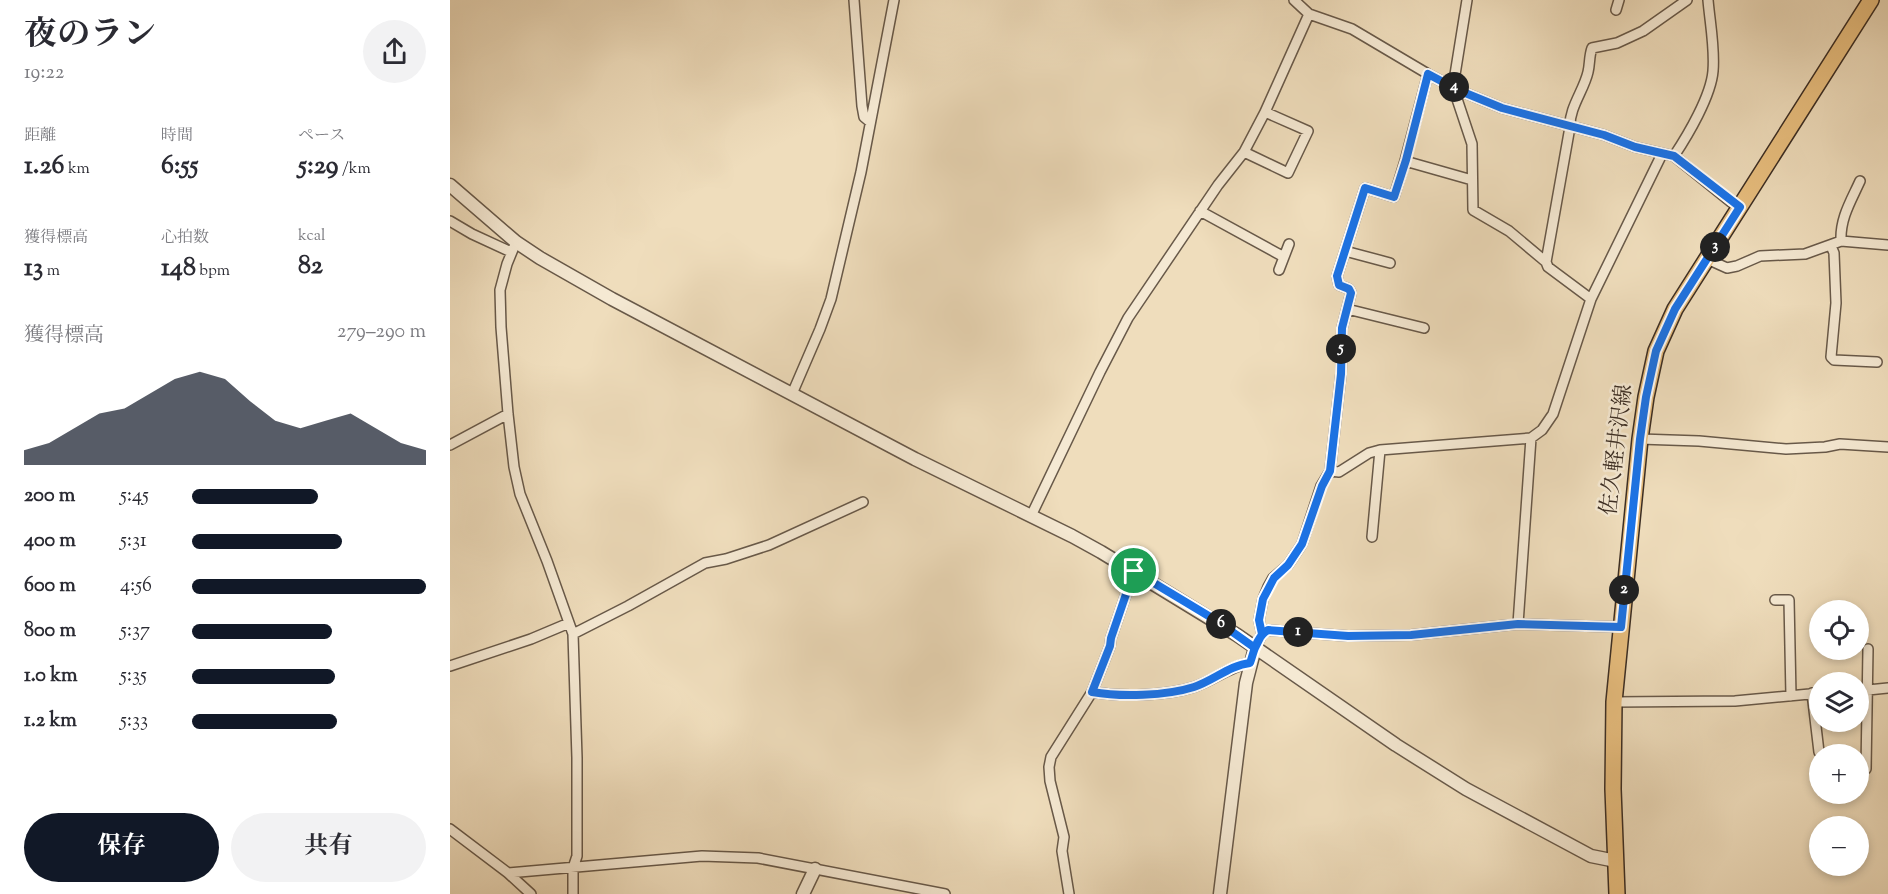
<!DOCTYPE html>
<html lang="ja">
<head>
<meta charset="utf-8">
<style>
	body { margin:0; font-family:"Sorts Mill Goudy","Noto Serif JP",serif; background:#f2f2f3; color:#2b2b33; height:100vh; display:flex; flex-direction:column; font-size:22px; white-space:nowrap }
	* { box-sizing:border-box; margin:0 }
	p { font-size:20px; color:#7c7c81 }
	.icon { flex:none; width:33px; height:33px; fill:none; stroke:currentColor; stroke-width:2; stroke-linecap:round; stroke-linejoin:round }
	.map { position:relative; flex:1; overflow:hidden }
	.side { display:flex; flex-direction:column; background:#fff; width:450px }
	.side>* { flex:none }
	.buttons { position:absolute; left:1359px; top:600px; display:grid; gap:12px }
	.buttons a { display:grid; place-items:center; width:60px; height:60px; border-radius:50%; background:#fff; box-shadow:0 3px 9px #0003; font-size:30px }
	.pin { position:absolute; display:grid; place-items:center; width:51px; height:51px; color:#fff; margin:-26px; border:3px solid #fff; border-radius:50%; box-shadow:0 2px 6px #0007 }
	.km { position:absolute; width:30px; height:30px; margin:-15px; border-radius:50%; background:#222; color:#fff; font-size:16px; line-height:30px; text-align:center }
	.round { display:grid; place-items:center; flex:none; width:63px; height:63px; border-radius:32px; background:#f2f2f3 }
	.headline { display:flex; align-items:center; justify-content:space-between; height:102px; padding:0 24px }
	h1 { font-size:33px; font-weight:700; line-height:45px }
	.metrics { display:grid; grid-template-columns:repeat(3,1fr); gap:9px; height:102px; padding:6px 24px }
	.metrics div { display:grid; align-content:center }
	.metrics b { font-size:26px; font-weight:700 }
	.metrics small { font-size:16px; font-weight:400 }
	.metrics p { font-size:16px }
	.chart { height:168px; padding:12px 24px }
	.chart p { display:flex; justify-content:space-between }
	.chart svg { width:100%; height:108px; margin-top:6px; fill:#111827; opacity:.7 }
	.button { display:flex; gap:12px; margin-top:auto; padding:12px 24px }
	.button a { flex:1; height:69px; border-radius:36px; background:#111827; color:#fff; font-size:24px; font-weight:700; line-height:69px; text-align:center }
	.button a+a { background:#f2f2f3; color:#2b2b33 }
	ul { padding:0 24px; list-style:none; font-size:20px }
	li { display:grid; grid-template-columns:96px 72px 1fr; align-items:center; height:45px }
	li i { height:15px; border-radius:8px; background:#111827 }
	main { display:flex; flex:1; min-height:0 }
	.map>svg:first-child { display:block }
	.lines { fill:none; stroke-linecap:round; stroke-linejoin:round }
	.minor-casing { stroke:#685949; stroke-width:12 }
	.tertiary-casing { stroke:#685949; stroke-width:15 }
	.primary-casing { stroke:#3b2d23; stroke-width:18 }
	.minor { stroke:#f5e9d3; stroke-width:9 }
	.tertiary { stroke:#f5e9d3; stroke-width:12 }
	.primary { stroke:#e8be7e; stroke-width:15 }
	.route-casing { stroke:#fff; stroke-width:12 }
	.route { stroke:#1a73e8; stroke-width:8 }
	.labels { text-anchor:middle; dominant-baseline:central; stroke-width:5; stroke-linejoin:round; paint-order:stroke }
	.street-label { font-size:22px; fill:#3b2d23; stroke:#f5e9d3 }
</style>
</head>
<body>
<main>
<section class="side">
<div class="headline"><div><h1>夜のラン</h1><p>19:22</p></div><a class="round"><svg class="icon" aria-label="share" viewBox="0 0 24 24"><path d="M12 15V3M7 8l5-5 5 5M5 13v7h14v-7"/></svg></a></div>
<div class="metrics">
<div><p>距離</p><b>1.26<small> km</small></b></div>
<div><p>時間</p><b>6:55</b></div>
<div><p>ペース</p><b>5:29<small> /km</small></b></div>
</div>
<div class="metrics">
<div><p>獲得標高</p><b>13<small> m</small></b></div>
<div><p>心拍数</p><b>148<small> bpm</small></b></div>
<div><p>kcal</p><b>82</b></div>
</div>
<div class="chart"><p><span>獲得標高</span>279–290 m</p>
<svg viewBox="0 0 160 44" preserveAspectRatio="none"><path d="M0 44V38L10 35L20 29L30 23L40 21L50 15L60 9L70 6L80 9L90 18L100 26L110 29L120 26L130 23L140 29L150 35L160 38V44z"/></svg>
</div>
<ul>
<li><b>200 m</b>5:45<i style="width:54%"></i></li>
<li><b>400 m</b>5:31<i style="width:64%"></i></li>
<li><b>600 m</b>4:56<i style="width:100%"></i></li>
<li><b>800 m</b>5:37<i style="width:60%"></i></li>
<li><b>1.0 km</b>5:35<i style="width:61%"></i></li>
<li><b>1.2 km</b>5:33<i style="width:62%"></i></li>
</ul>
<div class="button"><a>保存</a><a>共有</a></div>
</section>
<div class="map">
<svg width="1438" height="894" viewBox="0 0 1438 894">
	<rect width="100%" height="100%" fill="#efddbc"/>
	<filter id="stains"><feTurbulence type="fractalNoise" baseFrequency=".00333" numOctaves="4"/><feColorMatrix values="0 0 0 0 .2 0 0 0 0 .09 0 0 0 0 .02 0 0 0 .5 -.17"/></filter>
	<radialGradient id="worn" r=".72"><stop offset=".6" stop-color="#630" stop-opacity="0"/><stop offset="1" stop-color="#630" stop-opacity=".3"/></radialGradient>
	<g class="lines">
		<g class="minor-casing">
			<path id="minor" d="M404,0L412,106L414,117L420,122
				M1017,0L1003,87L1022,144L1023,210L1059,231L1096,262
				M1166,10L1169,0
				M859,14L902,29L978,74L1008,90L1052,108L1154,135L1185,147L1224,156L1281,202L1290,207
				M794,152L838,173L858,131L815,112
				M1224,156C1238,135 1261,96 1263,71C1265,48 1260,23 1258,0
				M955,161L1022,180
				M750,211L834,257
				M0,221L22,234L61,252
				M1391,241L1438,245
				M66,242L57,264L50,290L51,327L58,414L64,467L70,494L97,561L123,634L127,758V856L123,868V894
				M1381,246L1384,253L1386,303L1381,357L1384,360L1427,362
				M895,251L940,263
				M1257,259L1277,268L1287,266L1310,256L1355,254L1391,241C1390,218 1401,201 1410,181
				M829,270L839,244
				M1141,299L1098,267L1096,262L1120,127C1119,108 1134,90 1138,72C1140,64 1139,56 1142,48L1167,43L1193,31L1237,0
				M897,309L974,328
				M342,394L370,329L381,299L411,172L444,0
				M1190,439L1249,441L1336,449L1375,447L1390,444L1438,447
				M0,445L58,414
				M880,471L889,472L919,453L930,450L1081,438L1092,430L1103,414L1141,299L1212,154
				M581,516L650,372L678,318L768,185L794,152L815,112L859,14L844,0
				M922,537L930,450
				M1325,600H1339L1341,696
				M1068,624L1081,438
				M123,634L178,606L255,563L276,559L319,545L413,502
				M812,634L809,620L813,599L818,587L823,578L838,565L852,544L871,486L880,471L891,374L892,328L901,293L899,289L889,285L887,276L915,188L944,197L955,161L978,74
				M805,648L812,634L817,630L898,636L961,635L1068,624L1171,627
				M0,666L81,639L119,623
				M1408,691L1438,688
				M642,692C671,697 716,696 744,687C763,681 780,666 800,663
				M1362,693L1369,752
				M1164,702L1285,701L1370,693
				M1416,769L1418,649
				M0,829L58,873L81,894
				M58,873L252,856L308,858L495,894
				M619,894L612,851L614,837L600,781L599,767L601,757L642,692L660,646L661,638L684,571"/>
		</g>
		<g class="tertiary-casing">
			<path id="tertiary" d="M0,185L66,242L90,258L162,299L465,459L622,536L651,552L787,635L946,745L1016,789L1141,856L1166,861
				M353,894L365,869
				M770,894L796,683L805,648"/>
		</g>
		<g class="primary-casing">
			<path id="primary" d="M1167,894L1163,789L1164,702L1190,439L1196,397L1206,351L1225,309L1421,0"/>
		</g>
		<use href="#minor" class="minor"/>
		<use href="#tertiary" class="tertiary"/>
		<use href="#primary" class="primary"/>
	</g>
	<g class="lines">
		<g class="route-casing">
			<path id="route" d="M684,571L661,638L660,646L642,692C670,697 716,696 744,687C763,681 780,665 800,663C804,652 806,637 818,630L898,636L961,635L1068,624L1171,627L1190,439L1196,397L1206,351L1225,309L1290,207L1224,156L1185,147L1154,135L1052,108L1008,90L978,74L956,160L944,197L915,188L887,276L889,285L899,289L901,293L892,328L891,374L880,471L872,486L852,544L838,565L824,578L813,599L809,620L812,634L805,648L767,621L684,571"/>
		</g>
		<use href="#route" class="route"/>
	</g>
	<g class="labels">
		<g class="street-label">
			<text transform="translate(1168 450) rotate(-83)">佐久軽井沢線</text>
		</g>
	</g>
	<rect width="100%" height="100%" filter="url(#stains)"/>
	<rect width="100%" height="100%" fill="url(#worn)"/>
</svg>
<div class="buttons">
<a><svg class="icon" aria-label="locate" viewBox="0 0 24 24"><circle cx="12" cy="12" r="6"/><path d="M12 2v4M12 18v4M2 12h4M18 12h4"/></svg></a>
<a><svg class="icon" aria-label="layers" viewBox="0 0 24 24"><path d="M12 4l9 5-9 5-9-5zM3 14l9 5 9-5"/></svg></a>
<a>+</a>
<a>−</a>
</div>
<div class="pin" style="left:684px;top:571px;background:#1e9e55"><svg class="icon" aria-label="arrive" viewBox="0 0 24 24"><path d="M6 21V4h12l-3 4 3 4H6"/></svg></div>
<b class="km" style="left:848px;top:632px">1</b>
<b class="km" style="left:1174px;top:590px">2</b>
<b class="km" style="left:1265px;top:247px">3</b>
<b class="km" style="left:1004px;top:87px">4</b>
<b class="km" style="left:891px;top:349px">5</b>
<b class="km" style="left:771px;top:624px">6</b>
</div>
</main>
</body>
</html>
